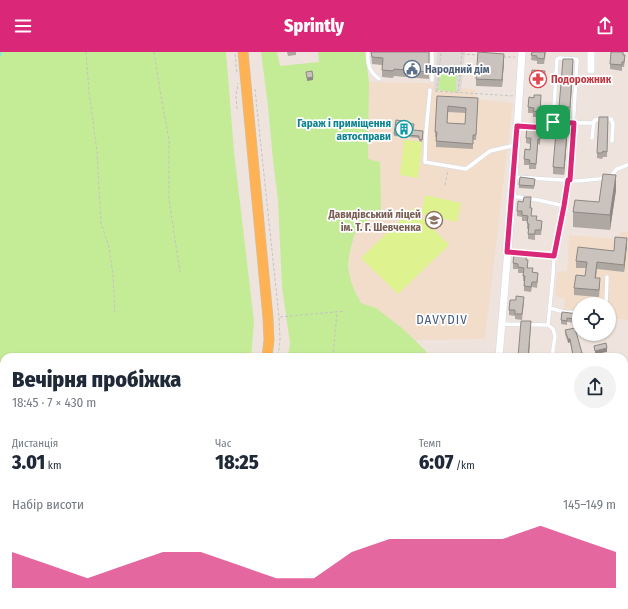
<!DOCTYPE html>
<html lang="uk">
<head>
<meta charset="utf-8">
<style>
	body { margin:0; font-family:"Fira Sans Condensed",sans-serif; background:#f2f2f3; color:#1f2937; height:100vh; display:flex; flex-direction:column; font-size:15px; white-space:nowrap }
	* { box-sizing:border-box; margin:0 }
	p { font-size:13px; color:#747a83 }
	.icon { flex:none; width:22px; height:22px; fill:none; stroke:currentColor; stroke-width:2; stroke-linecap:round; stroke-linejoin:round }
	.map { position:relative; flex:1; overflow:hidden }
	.side { position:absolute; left:0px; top:301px; width:628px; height:256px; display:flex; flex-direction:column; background:#fff; border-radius:12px 12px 0 0; box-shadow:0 1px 3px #0004 }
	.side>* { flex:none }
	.controls { position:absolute; left:572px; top:245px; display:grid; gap:8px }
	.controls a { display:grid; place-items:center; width:44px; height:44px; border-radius:50%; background:#fff; box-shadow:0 1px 3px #0004; font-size:20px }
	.pin { position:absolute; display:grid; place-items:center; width:34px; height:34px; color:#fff; margin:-17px; border-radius:8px; box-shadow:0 2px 6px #0006 }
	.round { display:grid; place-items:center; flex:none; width:42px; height:42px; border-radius:21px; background:#f2f2f3 }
	.overview { display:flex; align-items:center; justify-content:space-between; height:68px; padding:0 12px }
	h1 { font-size:22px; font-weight:800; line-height:30px }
	.figures { display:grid; grid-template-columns:repeat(3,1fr); gap:6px; height:68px; padding:4px 12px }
	.figures div { display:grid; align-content:center }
	.figures b { font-size:20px; font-weight:800 }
	.figures small { font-size:11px; font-weight:400 }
	.figures p { font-size:11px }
	.chart { height:112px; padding:8px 12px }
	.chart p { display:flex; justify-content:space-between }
	.chart svg { width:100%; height:72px; margin-top:4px; fill:#db2777; opacity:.7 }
	header { display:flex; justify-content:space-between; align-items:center; height:52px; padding:0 12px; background:#db2777; color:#fff; font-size:18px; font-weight:800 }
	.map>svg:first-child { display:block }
	.education { fill:#f2ddcb }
	.green { fill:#c4eb95 }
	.pitch { fill:#def390 }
	.plaza { fill:#dfd8d5 }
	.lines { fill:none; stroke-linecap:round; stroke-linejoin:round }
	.stream { stroke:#67f3fb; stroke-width:1.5 }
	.lane-casing { stroke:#d2dae6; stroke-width:4.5 }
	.street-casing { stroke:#d2dae6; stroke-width:8 }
	.primary-casing { stroke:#c4c4c4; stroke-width:11 }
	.path { stroke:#c4c4c4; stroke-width:1; stroke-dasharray:3 2; stroke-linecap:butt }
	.lane { stroke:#fff; stroke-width:3.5 }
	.street { stroke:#fff; stroke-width:7 }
	.primary { stroke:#ffb253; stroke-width:10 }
	.wall { fill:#aea7a2; fill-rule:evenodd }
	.shaded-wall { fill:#8d8884 }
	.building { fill:#cac2bc; stroke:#8d8884; fill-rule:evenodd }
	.route-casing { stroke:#fff; stroke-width:8 }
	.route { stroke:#db2777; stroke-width:5 }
	.labels { text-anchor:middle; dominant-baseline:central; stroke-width:3.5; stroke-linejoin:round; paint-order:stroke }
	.service-label { font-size:11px; font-weight:bold; fill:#4e5e75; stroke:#fff; text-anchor:start }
	.health-label { font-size:11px; font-weight:bold; fill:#be3a42; stroke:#fff; text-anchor:start }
	.culture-label { font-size:11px; font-weight:bold; fill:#0d838f; stroke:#fff; text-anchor:end }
	.education-label { font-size:11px; font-weight:bold; fill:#785e54; stroke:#fff; text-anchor:end }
	.quarter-label { font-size:13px; letter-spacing:1px; fill:#475e82; stroke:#fff }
</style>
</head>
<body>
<header><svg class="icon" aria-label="menu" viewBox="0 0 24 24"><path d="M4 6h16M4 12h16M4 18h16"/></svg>Sprintly<svg class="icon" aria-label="share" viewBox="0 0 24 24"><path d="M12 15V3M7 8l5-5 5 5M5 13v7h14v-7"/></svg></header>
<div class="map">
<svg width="628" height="557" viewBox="0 0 628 557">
	<rect width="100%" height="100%" fill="#efe4dd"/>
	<path class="education" d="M369,30L431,31L436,35L475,37L476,47L513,51L485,287L421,288L416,289L402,276L376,256L361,251L351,230L348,219L350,201L356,176L368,108Z
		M622,180H628V268L609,266V252H579V261L564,258L565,247L555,244L557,220L567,219L569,183L616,187Z"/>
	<path class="green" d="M0,0H226L234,100L254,270L251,305H4V553H210L209,557H0Z
		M261,0H277L280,14L319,10L318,0H365L369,30L368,107L380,110L381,159L356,177C353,189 346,209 349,221C351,232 356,241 361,251L376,256L402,276L424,297L430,305H288L290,291L282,235L278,148L273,108L268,54Z
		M439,22L457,23L456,40L438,38Z
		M241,553H284V557H241Z"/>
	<path class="pitch" d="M404,88L422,90L418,126L400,123Z
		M425,143L461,151L457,170L421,162Z
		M413,156L449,193L398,242L361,206Z"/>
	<path class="plaza" d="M437,0H465L461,39H456L457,23L440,22L438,38H434Z"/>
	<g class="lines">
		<path class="stream" d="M0,4L1,0"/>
		<g class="lane-casing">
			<path id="lane" d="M368,0C367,13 369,19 379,27
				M432,0V28
				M430,38L426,80L425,110L466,117L490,99L516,93
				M553,70L557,7L559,6L576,7L577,8L570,128
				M564,71H594
				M517,74L530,75
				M536,75L547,76L553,70H554
				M592,86L594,69C600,65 605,67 611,67L613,72L612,89
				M514,125L578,129L598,127L610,125L617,117L628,113
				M512,144L538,148L564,154L554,204
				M564,154L568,128
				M508,201L554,204L553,223L548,273
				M606,252L607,225
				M550,256L564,260L579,261
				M502,272L548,273L553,277L555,284L552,305"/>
		</g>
		<g class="street-casing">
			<path id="street" d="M591,18V0
				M499,305L514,125L522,0
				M624,469L628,468
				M288,557V553
				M402,557V553
				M498,557V553"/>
		</g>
		<g class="primary-casing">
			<path id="primary" d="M243,0L268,266L269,288L267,305
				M229,557V553"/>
		</g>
		<path class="path" d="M86,0L89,40L97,100L101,171L109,195L113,223L115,261
			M154,0L161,44L169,88V148L180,220
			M235,2L237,22
			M462,2L478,3
			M503,5H515
			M439,18L460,21L462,0
			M255,37L279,265L280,287L278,305
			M435,39L514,44
			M437,39L441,0
			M458,40L460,21
			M237,57L236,45L238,31
			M445,133L448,118
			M280,265L345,259
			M333,305L337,260
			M0,453H4
			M111,553L137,557
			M88,557V553
			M240,557V553"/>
		<use href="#lane" class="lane"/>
		<use href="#street" class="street"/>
		<use href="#primary" class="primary"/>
	</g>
	<path class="wall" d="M287,0H296V3L288,4Z
		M371,0H429V27L394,24L393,26L382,25V13L372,12Z
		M532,0H546L544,12H537V9L531,8Z
		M623,3L625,8L624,15H622V19L610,17V12Z
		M504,9L502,35L476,34V27Z
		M573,15L570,62H559V55Z
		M532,18L545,19L544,32L531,30Z
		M437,44L478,46L476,88H473V97L436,95V85H435V80ZM448,60L466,61L465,72L447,71Z
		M541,49L540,65H533V61H528V55Z
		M608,65L607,105H603L602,107L597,106V101Z
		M396,68L403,71L413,78L423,79L422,90L419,89V86L394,84Z
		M568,74L564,123L553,122V115Z
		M541,80L540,93L538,92L536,117H529V113H524V107L530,98V92L526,91V86Z
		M535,127L534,137L519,136V133Z
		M616,138L610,178L573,175V160L599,150Z
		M531,151V164L542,174L541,183H535V188L528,187V177H527V169H522V165L517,164V159Z
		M627,193L624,220L597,217L596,226L600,233L599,245L574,243V236L585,224L586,216H576V209L614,199Z
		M527,208L528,216L538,226L537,236L532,235L531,240L524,239V229H523V221H518V217H513V211Z
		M524,250L522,268L515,267V264L509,263V258Z
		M579,262V270H576V271L567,270V273L561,272V268Z
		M565,278L582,301V305H573L570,290L568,291L565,282Z
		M628,530V539L625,540L624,531Z
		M293,553H349V557H298L293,556Z
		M514,553H524V557H515Z"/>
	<path class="shaded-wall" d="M504,2V9L502,35V28Z
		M573,7V15L570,62V55Z
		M313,25V28L307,29V26Z
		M568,67V74L564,123V116Z
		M616,123V138L610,178V163Z
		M627,186V193L624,220V213Z
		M531,269L529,305H528Z
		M599,282H604V284L594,287V284Z
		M568,287H570V290L568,291Z
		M607,296V300L595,302V299Z
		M565,553H571V555L564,557H552Z"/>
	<path class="building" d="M371,0H429V20L394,17L393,19L382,18L383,6L372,5Z
		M478,0L504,2L502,28L476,27Z
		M532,0H545L544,7L537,6V4L531,3Z
		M611,0H623V3H625L624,10H622V13L610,12Z
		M563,7H573L570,55H559Z
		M532,18L545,19L544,28L531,27Z
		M312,19L313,25L307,26L306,20Z
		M534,43H541L540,60L533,59L534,56L528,55L529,45L534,46Z
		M437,44L478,46L476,83H473V92L436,89L437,80H435ZM448,54L466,56L465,72L447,71Z
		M599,65H608L607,100L603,99L602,101H597Z
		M557,67H568L564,116L553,115Z
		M396,68L403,69V71L414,72L413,78L423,79L422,88L419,87V84L394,82Z
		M527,74L541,75L540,87H538L536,112L529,111L530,108L524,107L525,97L530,98L531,86H526Z
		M603,122L616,123L610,163L573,160L575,148L599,150Z
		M520,125L535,127L534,134L519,133Z
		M524,145H531L530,156H532L531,164H537L536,168L542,169L541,178H535V182H528L529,172L527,171L528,164L522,163V159H517L518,149L523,150Z
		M615,185L627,186L624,213L597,210L595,226H600L599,238L574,236L576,223L585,224L587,210L576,209L578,195L614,199Z
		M520,200H527L526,208H528L527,216H533L532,220L538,221L537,230H532L531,235L524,234L525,224H523L524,216L518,215V212L513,211L514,202H519Z
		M516,244L524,245L522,262H515V258H509L510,248H516Z
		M562,260L579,262V267L576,266V267L567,266V269L561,268Z
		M521,269H531L528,305H518Z
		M575,276L582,301L573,303L570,287H568L565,278Z
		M606,291L607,296L595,299L594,294Z
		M628,530V536H625L624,531Z
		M305,553H349L348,557H322V556Z
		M378,553H390V557H377Z
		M461,553H470L469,557H461Z
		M515,553H524V554L515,556Z
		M542,553H565L552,557H543Z"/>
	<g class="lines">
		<g class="route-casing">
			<path id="route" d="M553,70L574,71L570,128H568L564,154L554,204L507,200L517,74L547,76Z"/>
		</g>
		<use href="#route" class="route"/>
	</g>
	<defs>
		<g id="civic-ring" transform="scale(0.9)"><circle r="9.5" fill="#fff" stroke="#5c6f8a" stroke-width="1.5"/><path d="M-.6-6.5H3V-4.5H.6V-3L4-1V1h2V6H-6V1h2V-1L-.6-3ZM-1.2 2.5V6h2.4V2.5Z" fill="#5c6f8a"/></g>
		<g id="pharmacy-ring" transform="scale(0.9)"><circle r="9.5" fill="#fff" stroke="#e0444e" stroke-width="1.5"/><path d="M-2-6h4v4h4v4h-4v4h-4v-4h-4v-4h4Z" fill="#e0444e"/></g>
		<g id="building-ring" transform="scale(0.9)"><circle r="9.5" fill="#fff" stroke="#0f9aa8" stroke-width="1.5"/><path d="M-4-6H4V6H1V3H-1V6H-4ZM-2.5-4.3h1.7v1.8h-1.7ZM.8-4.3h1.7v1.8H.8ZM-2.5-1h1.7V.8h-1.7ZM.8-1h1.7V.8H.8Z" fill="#0f9aa8"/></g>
		<g id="school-ring" transform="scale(0.9)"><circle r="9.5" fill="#fff" stroke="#8d6e63" stroke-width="1.5"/><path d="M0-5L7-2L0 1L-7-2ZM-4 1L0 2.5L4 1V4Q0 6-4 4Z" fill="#8d6e63"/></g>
	</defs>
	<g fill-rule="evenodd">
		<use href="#civic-ring" x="412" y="17"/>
		<use href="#pharmacy-ring" x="538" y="27"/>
		<use href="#building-ring" x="404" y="77"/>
		<use href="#school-ring" x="434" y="168"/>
	</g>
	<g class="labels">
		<g class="service-label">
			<text x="425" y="17">Народний дім</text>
		</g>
		<g class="health-label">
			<text x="551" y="27">Подорожник</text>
		</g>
		<g class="culture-label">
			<text x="391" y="71">Гараж і приміщення<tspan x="391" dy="13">автосправи</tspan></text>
		</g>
		<g class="education-label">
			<text x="421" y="162">Давидівський ліцей<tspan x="421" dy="13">ім. Т. Г. Шевченка</tspan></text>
		</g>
		<g class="quarter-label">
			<text x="442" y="267">DAVYDIV</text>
		</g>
	</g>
</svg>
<div class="controls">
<a><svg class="icon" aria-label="locate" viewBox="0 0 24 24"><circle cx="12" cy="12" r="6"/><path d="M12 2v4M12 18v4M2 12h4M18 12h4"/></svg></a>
</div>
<div class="pin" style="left:553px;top:70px;background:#1e9e55"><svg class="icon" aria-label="arrive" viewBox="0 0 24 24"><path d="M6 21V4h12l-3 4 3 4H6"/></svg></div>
<section class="side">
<div class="overview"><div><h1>Вечірня пробіжка</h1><p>18:45 · 7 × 430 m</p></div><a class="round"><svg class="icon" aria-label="share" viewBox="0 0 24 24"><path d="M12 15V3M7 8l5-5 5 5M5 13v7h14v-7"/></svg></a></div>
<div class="figures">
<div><p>Дистанція</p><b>3.01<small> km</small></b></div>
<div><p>Час</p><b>18:25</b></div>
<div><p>Темп</p><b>6:07<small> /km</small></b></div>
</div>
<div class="chart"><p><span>Набір висоти</span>145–149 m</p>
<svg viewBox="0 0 160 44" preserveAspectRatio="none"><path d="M0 44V22L10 30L20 38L30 30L40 22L50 22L60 30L70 38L80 38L90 22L100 14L110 14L120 14L130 14L140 6L150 14L160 22V44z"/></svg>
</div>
</section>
</div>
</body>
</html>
